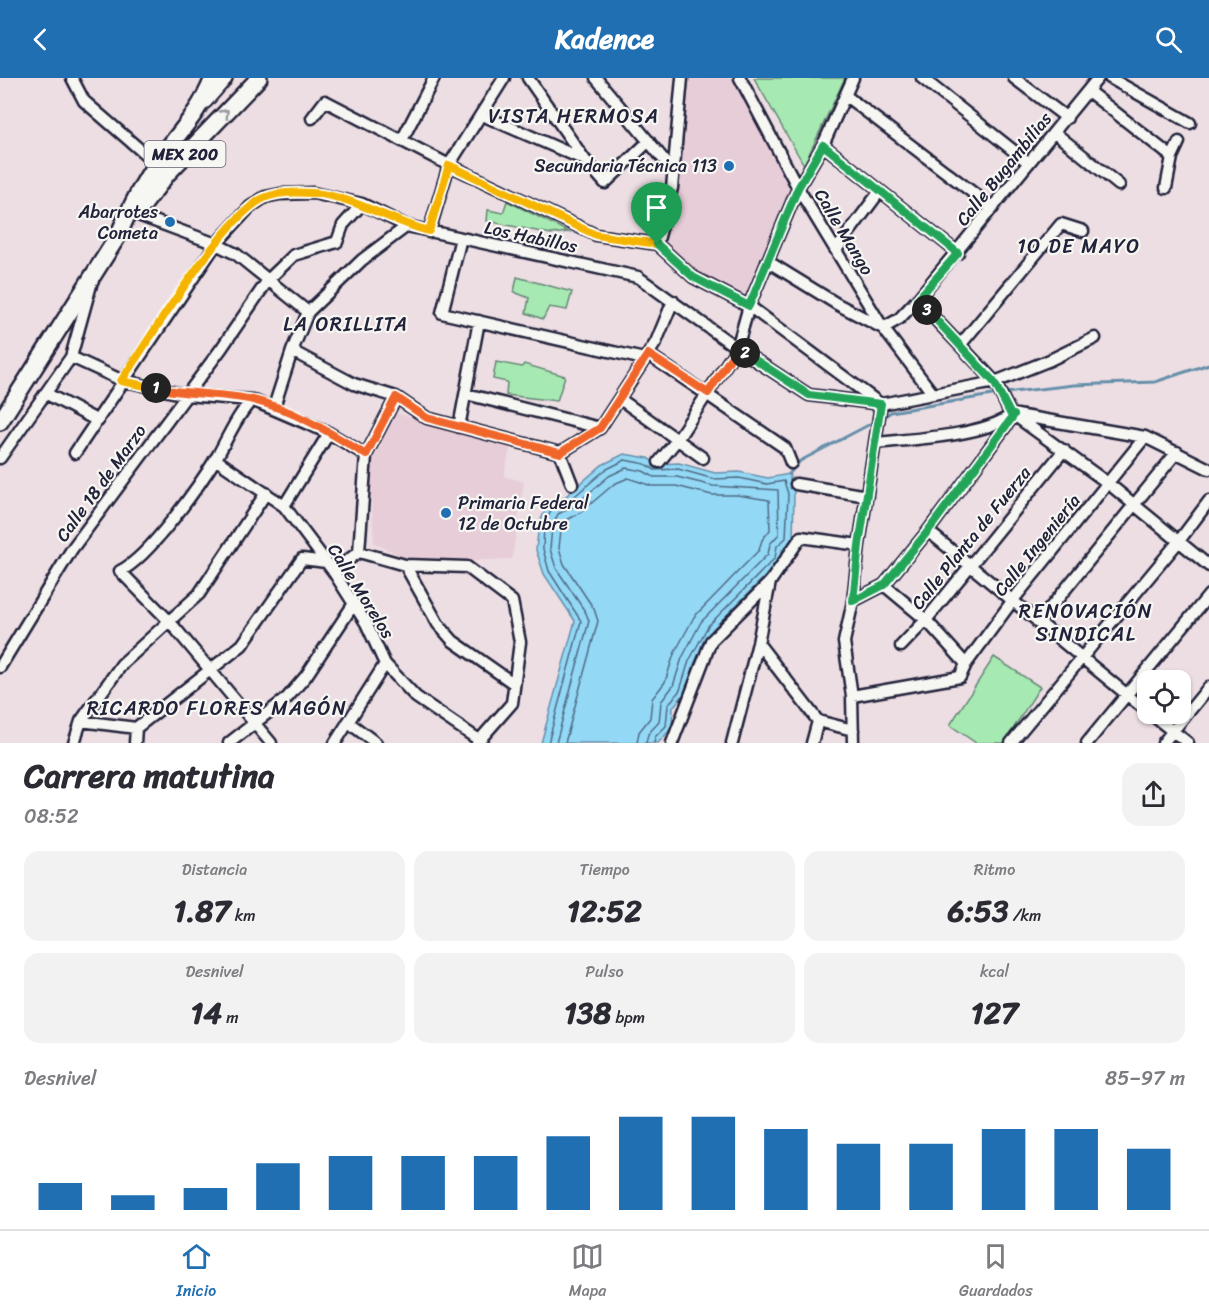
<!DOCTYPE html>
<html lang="es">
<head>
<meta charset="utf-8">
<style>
	body { margin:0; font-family:Sriracha,sans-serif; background:#f2f2f3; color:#2b2b33; height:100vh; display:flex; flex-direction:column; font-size:22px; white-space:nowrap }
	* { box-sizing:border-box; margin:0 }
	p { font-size:20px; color:#7c7c81 }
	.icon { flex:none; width:33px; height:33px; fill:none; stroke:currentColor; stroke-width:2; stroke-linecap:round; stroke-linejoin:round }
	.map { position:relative; height:665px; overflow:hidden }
	.side { display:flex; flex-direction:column; background:#fff; flex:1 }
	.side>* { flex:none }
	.fabs { position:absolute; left:1137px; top:592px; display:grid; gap:12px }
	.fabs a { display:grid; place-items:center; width:54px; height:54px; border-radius:12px; background:#fff; box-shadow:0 2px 4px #0004; font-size:30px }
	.pin { position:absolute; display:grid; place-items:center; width:51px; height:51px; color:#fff; margin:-62px -26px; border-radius:50% 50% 50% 0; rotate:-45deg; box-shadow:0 0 6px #0007 }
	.pin .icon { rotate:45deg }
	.km { position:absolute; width:30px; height:30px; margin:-15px; border-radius:50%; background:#222; color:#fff; font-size:16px; line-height:30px; text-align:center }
	.round { display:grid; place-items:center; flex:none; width:63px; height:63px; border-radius:18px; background:#f2f2f3 }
	.overview { display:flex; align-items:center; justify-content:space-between; height:102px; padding:0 24px }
	h1 { font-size:33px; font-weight:800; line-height:45px }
	.metrics { display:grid; grid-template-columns:repeat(3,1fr); gap:9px; height:102px; padding:6px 24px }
	.metrics div { display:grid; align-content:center; border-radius:15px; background:#f2f2f3; text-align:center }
	.metrics b { font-size:30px; font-weight:800 }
	.metrics small { font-size:16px; font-weight:400 }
	.metrics p { font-size:16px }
	.chart { height:168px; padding:12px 24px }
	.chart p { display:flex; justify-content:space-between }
	.chart svg { width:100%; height:108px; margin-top:6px; stroke:#1f6fb2; stroke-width:6 }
	header { display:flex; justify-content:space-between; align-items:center; height:78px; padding:0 24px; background:#1f6fb2; color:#fff; font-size:27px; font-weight:800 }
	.menu { display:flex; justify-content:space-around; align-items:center; height:84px; border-top:2px solid #e1e1e2; background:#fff; font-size:16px; color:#7c7c81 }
	.menu a { display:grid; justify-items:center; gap:3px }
	.menu .selected { color:#1f6fb2 }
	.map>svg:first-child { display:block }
	.built { fill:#e7cdd8 }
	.green { fill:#a7e9b2; stroke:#648676; stroke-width:1.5 }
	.water { fill:#93d8f5; stroke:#668fab; stroke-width:1.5 }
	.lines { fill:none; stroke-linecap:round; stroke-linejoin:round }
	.shore { stroke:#4f6b85; stroke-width:1.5 }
	.stream { stroke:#668fab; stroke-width:3 }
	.minor-casing { stroke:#22223b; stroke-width:15 }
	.major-casing { stroke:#22223b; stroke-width:18 }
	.highway-casing { stroke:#22223b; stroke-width:20 }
	.minor { stroke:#f6f6f2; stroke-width:10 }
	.major { stroke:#f6f6f2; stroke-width:14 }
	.highway { stroke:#f6f6f2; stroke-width:15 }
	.oneway { stroke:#9797a0 }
	.split-1-casing { stroke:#fff; stroke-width:12 }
	.split-2-casing { stroke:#fff; stroke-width:12 }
	.split-3-casing { stroke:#fff; stroke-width:12 }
	.split-4-casing { stroke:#fff; stroke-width:12 }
	.split-1 { stroke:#f5b400; stroke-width:8 }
	.split-2 { stroke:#f0652b; stroke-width:8 }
	.split-3 { stroke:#22a559; stroke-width:8 }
	.split-4 { stroke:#22a559; stroke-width:8 }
	.poi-dot { fill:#1f6fb2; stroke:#f6f6f2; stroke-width:2 }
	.labels { text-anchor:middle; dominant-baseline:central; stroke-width:4.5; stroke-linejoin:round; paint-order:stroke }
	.shield { fill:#f6f6f2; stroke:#626272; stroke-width:1.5 }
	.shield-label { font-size:16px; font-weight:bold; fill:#22223b }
	.poi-label { font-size:18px; fill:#22223b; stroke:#f6f6f2; text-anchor:end }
	.street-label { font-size:18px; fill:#22223b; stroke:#f6f6f2 }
	.neighbourhood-label { font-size:20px; letter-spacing:1.5px; fill:#22223b; stroke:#f6f6f2 }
</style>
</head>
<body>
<header><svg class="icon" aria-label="back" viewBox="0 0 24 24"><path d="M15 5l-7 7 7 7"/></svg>Kadence<svg class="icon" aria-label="search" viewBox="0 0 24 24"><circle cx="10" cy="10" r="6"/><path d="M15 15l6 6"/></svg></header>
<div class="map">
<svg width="1209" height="665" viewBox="0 0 1209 665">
	<rect width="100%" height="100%" fill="#eddee3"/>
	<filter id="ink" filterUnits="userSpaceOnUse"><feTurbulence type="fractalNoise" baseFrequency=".0167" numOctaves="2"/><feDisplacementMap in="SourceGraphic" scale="12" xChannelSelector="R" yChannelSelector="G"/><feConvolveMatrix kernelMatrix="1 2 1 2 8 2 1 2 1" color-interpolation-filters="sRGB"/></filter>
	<g filter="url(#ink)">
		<path class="built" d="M684,0H732L794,110L747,218L696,194L665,167Z
			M391,334L511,366L504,398L524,404L512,481L416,485L374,465L370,399L373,380L381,368Z"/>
		<path class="green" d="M754,0H845L804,87Z
			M507,123L569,154L551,156L487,143L488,132L503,135Z
			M517,199L572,214L567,232L549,229L543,241L526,235L529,220L514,214Z
			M496,284L522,289L524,286L565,298L557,323L506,317L507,304L493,301Z
			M994,579L1040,609L1004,665H976L950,647Z"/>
		<path class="water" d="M624,376L648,380L656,386L679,385L715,395L739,394L768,400L789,396L794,415L793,462L782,472L781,482L713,551L694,586L685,615L673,629L672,650L658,665H541L575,543L544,496L536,472L539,446L548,426L566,418L602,387Z"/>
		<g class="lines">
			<path class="shore" d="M548,665L581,543L549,493L543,471L544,447L552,431L569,423L605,392L625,382L645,386L655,392L678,391L714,401L739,400L767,406L784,403L788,416L786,460L777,468L775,480L708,548L689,583L680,612L668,627L666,648L655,659L654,665
				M556,665L589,543L586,535L556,490L550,471L552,449L558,436L574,428L609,398L626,390L643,393L654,399H677L713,408L778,412L779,456L770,466L768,476L701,544L682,580L673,608L661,624L659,644L648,656L646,665
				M565,665L598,543L594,531L564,486L559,470L561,452L565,443L580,435L614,406L628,400L652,408H676L712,417H737L769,422L770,452L762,462L759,472L694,539L674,576L665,604L652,621L650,640L639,654L637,665"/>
			<path class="stream" d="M1005,315L1074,307L1155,304L1209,286
				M882,340L891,334L998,316
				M789,396L800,383L876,343"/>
			<g class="minor-casing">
				<path id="minor" d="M72,0L84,23L160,89
					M528,0L585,82
					M596,0L674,94
					M740,0L798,110L883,250L933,316
					M922,0L1029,85
					M1014,0L1067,40
					M1110,0L1190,45
					M1088,13L1172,79
					M846,18L993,130
					M482,37L585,82L605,105L649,63
					M312,40L325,23L449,87L596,157L657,166L693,199L749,228L879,325
					M1055,55L1119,107
					M402,62L434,0
					M823,67L958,175
					M1166,110L1172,79L1179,64
					M130,134L216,166L236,176L308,234
					M429,154L449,87L504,0
					M461,160L442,235L644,281
					M657,166L672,110L682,0
					M836,172L880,113
					M767,183L837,226L883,250
					M917,222L995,304L1011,337
					M883,250L899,241L917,222L1098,0
					M961,266L1061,146L1083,153
					M292,273L354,306L396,319L427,340L560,375L600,350L656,264L673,223
					M648,276L785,370L791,385
					M71,279L121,302L186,317L252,322L329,355L366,377L359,474
					M47,316L98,343
					M466,316L600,350
					M620,321L703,380
					M252,322C238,336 228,359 218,377C201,405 149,480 120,493L170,544L271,665
					M274,329L292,273L308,234L362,182L407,148
					M1014,337L1109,406L1209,488
					M1017,337L1145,359L1209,391
					M459,349L479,243
					M876,365C911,361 981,358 1008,339
					M75,375L216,166L250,129L265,119L280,116L313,115L362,126L407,148L638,199L737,270L809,317L881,326L933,316L995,304L1050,282L1095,260
					M560,375L572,406
					M366,377L396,319
					M0,380L71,279L91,207
					M215,381L284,428L333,493L366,545L385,586L416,619L479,662
					M659,384L677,362L737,270L749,228L798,110L823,67L853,0
					M796,406L867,418
					M284,428L329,355
					M928,453L1148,634
					M359,474L405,487L467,489L512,523L520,564L512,625L477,665
					M405,487L438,546L453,563L513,605
					M333,493L359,474
					M884,507L926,542L966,586
					M853,523L884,507L928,453L1014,337
					M1038,545L1177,374
					M758,565L818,643L812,665
					M901,568L926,542L1064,372
					M0,589L72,471L221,271L268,202L294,177L337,164L343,147L362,126
					M852,618L960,599L966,586L1013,522L1145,359
					M1151,636L1188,665
					M81,643L136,650
					M818,643L853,652
					M348,644L376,665
					M74,665L81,643L122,586L199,516L266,415
					M135,665L136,650L242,567L302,481L326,484
					M229,665L287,620L306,598L353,527
					M335,665L385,586
					M672,665L711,563L770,504L801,459L859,467
					M732,665L758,565L770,504
					M853,665L852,618L844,564L853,523L859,467L881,326
					M1011,665L1179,463L1209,423
					M1087,665L1209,517
					M1163,665L1209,609"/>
			</g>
			<g class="major-casing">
				<path id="major" d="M205,23L225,0"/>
			</g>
			<g class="highway-casing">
				<path id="highway" d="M139,133L168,95L259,0
					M0,344L118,158C129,132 141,107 157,84C179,54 199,36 213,0"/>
			</g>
			<use href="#minor" class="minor"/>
			<use href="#major" class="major"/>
			<use href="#highway" class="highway"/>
		</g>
		<defs><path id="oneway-chevron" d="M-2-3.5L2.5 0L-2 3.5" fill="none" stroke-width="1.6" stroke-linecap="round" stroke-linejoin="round" transform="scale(1.5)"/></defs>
		<use class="oneway" href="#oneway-chevron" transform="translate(225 35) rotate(-46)"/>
	</g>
	<g class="lines" filter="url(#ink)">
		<g class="split-1-casing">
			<path id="split-1" d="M156,310L121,303C150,261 223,139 264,120C276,114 299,114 313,115C355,119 389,143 429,153L449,87L596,157L657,166"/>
		</g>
		<g class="split-2-casing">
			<path id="split-2" d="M156,310C189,317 224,315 253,322C292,331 333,356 366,377L396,319L427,340L560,375L600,350L648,276L708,315L737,270L745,275"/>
		</g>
		<g class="split-3-casing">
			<path id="split-3" d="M745,275L809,317L881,326L859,467L853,523L884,507L928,453L1014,337H1011L994,304L927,232"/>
		</g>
		<g class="split-4-casing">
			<path id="split-4" d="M657,166L693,199L749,228L798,110L823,67L958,175L917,222L927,232"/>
		</g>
		<use href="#split-1" class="split-1"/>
		<use href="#split-2" class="split-2"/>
		<use href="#split-3" class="split-3"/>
		<use href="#split-4" class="split-4"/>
	</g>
	<g class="poi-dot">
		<circle cx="729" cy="88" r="6"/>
		<circle cx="170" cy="144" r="6"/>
		<circle cx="446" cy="435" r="6"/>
	</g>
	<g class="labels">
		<rect class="shield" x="144.5" y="63" width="81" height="26" rx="4.5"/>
		<g class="shield-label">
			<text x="185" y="76">MEX 200</text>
		</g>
		<g class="poi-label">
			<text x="717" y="88">Secundaria Técnica 113</text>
			<text x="158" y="134">Abarrotes<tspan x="158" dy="21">Cometa</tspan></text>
			<text x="458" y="425" text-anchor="start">Primaria Federal<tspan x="458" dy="21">12 de Octubre</tspan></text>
		</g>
		<g class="street-label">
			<text transform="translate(1004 91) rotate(-51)">Calle Bugambilias</text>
			<text transform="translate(844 154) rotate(59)">Calle Mango</text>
			<text transform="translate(531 159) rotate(12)">Los Habillos</text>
			<text transform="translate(101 405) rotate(-54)">Calle 18 de Marzo</text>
			<text transform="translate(971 460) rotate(-51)">Calle Planta de Fuerza</text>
			<text transform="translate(1037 467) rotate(-51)">Calle Ingeniería</text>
			<text transform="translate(361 513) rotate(58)">Calle Morelos</text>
		</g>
		<g class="neighbourhood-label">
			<text x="574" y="38">VISTA HERMOSA</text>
			<text x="1079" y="168">1O DE MAYO</text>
			<text x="346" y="246">LA ORILLITA</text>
			<text x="1086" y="533">RENOVACIÓN<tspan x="1086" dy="23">SINDICAL</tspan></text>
			<text x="217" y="630">RICARDO FLORES MAGÓN</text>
		</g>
	</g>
</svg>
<div class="fabs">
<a><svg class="icon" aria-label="locate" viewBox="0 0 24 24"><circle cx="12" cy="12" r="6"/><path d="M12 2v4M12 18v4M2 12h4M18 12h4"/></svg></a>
</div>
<div class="pin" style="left:657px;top:166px;background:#1e9e55"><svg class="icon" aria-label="arrive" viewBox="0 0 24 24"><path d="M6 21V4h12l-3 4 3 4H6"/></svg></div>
<b class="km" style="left:156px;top:310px">1</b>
<b class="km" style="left:745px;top:275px">2</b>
<b class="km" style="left:927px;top:232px">3</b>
</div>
<section class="side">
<div class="overview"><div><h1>Carrera matutina</h1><p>08:52</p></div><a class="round"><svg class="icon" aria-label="share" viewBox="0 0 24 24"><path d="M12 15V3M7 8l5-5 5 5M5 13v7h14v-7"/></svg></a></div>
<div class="metrics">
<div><p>Distancia</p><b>1.87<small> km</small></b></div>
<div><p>Tiempo</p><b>12:52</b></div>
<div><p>Ritmo</p><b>6:53<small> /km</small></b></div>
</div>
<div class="metrics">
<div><p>Desnivel</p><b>14<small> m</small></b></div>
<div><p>Pulso</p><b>138<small> bpm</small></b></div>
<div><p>kcal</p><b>127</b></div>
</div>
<div class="chart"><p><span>Desnivel</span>85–97 m</p>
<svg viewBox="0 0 160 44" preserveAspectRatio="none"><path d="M5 44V33M15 44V38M25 44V35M35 44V25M45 44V22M55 44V22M65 44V22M75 44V14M85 44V6M95 44V6M105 44V11M115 44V17M125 44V17M135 44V11M145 44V11M155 44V19"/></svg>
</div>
</section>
<nav class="menu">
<a class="selected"><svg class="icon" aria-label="home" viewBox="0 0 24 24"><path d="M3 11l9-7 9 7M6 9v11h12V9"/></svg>Inicio</a>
<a><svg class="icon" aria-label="map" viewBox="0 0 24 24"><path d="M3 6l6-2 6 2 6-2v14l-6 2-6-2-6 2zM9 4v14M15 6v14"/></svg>Mapa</a>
<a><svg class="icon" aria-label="saved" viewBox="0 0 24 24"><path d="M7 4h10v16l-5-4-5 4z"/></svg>Guardados</a>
</nav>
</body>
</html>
